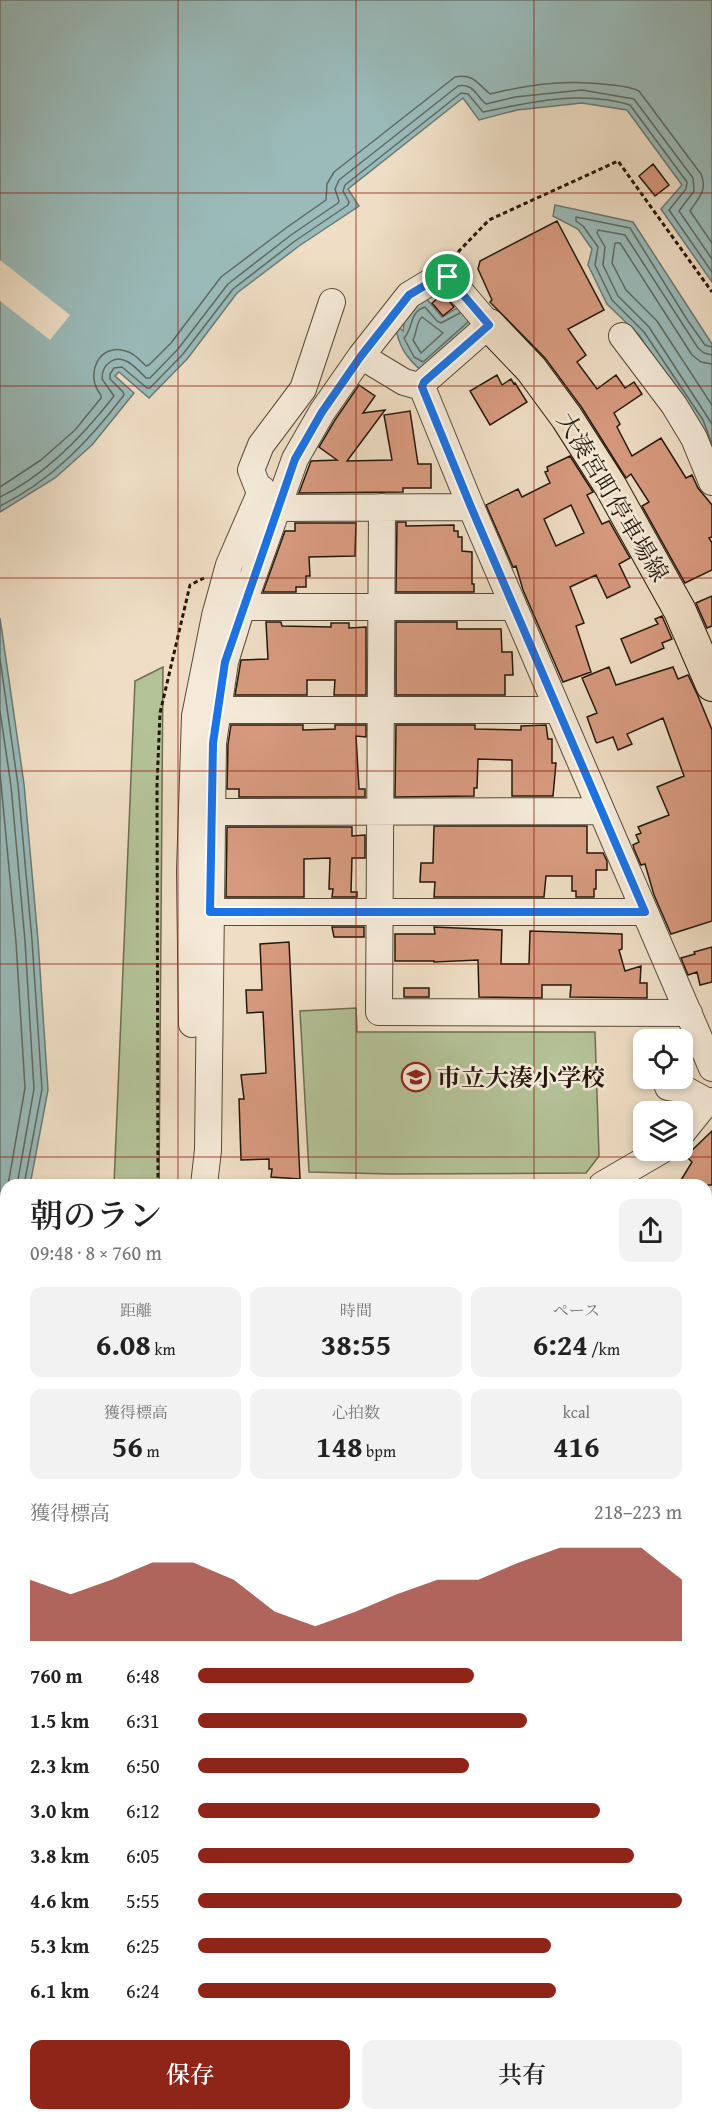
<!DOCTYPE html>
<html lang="ja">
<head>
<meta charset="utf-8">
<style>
	body { margin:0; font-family:"Gentium Book Plus","Noto Serif JP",serif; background:#f2f2f2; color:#222; height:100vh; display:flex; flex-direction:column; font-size:22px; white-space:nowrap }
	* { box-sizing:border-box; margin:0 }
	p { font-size:20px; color:#767676 }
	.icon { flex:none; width:33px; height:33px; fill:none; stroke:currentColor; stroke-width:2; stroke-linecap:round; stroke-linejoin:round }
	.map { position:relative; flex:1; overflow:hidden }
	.sheet { position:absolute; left:0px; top:1179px; width:712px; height:942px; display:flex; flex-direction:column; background:#fff; border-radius:18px 18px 0 0; box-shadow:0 3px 9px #0003 }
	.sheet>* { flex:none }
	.buttons { position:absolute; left:633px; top:1029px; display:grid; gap:12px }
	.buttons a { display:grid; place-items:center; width:60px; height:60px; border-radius:12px; background:#fff; box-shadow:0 3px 9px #0003; font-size:30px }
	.pin { position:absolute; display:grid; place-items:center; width:51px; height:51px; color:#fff; margin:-26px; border:3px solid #fff; border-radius:50%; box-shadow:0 2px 6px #0007 }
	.round { display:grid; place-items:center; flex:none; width:63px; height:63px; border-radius:12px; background:#f2f2f2 }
	.summary { display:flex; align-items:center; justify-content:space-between; height:102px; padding:0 30px }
	h1 { font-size:33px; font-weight:600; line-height:45px }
	.figures { display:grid; grid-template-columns:repeat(3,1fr); gap:9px; height:102px; padding:6px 30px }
	.figures div { display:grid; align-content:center; border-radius:12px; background:#f2f2f2; text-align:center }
	.figures b { font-size:30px; font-weight:600 }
	.figures small { font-size:16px; font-weight:400 }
	.figures p { font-size:16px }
	.chart { height:168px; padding:12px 30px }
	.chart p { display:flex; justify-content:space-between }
	.chart svg { width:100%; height:108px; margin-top:6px; fill:#8f2418; opacity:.7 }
	.button { display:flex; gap:12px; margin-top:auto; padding:12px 30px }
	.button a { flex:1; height:69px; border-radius:12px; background:#8f2418; color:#fff; font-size:24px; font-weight:600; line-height:69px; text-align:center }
	.button a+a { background:#f2f2f2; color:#222 }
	ul { padding:0 30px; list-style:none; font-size:20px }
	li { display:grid; grid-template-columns:96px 72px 1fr; align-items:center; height:45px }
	li i { height:15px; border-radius:8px; background:#8f2418 }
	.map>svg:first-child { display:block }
	.green { fill:#b4c298; stroke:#6c6d52; stroke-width:1.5 }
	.water { fill:#9abbba; stroke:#6b7a74; stroke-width:1.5 }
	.pier { fill:#efdec5 }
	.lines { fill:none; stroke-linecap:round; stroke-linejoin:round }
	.shore { stroke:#5f6a62; stroke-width:1.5 }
	.building { fill:#d79a7f; stroke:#24180b; stroke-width:1.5; fill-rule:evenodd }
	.minor-casing { stroke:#574a3a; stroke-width:28 }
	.major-casing { stroke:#24180b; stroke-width:34 }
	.path { stroke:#24180b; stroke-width:3; stroke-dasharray:4.5 3; stroke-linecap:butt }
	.minor { stroke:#f5ead9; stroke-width:26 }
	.major { stroke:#efdec5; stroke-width:32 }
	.route-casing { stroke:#fff; stroke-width:12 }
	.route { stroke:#1a73e8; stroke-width:8 }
	.grid { fill:none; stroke:#8f2418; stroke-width:1.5; stroke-opacity:0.55 }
	.labels { text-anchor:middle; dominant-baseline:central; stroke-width:5; stroke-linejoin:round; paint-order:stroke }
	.street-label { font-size:24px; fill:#24180b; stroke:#f5ead9 }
	.poi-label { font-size:24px; font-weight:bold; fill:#24180b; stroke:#f5ead9; text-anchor:start }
</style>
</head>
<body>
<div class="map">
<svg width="712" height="2121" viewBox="0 0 712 2121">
	<rect width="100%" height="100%" fill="#efdec5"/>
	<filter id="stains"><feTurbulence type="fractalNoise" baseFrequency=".00333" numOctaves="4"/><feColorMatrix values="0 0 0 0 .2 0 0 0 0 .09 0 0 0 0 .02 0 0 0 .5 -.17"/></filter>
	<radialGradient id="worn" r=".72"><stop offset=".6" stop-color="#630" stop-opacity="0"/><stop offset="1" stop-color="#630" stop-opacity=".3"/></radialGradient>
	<path class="green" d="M163,667L159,1185H114L135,681Z
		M356,1008L357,1032H595L599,1156L586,1173L391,1174L309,1172L300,1011Z
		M8,2115H48L45,2121H4Z
		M228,2115H318L320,2121H229Z"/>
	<path class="water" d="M0,0H712V282L661,209L682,185L627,110L582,103L517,110L479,120L463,98L348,189L359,206L299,246L237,293L188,358L149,398L119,372L115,376L134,393L92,445L55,478L0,512Z
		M555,205L633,222L712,344V461L698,424L639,335L607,304L588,265L592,249L578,229L553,216Z
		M425,297L442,317L462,305L479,320L422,371C406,358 398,345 395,324L403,331L405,316Z
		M0,618L24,784L38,940L48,1090L30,1185H6V1310L0,1359Z"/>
	<path class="pier" d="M0,260L70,315L50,340L0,301Z"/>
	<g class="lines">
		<path class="shore" d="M460,313L441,323L437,321L425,307C409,312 414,327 404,338L414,357L423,362L468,322
			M422,317L443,333L421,353L413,340C417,333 416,322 422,317Z
			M712,347L705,345L688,321L630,228L576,217V221L583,226L598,247L595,265L612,300L644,332L703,420L712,444
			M712,355L704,353L698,348L625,235L598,230L597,233L605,247L603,265L618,296L649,327L712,424
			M712,364L701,362L692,355L620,243H615L612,263L626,290L657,321L712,405
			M0,487L41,460L75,430L101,398V395C84,375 99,342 126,351C134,353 140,360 146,366L149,365L171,343L221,277L286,228L326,200L327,184L334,172L455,77C473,73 478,84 490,94C531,84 570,79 612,85C621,86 631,87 639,91L701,174C708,191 698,198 690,211L712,243
			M0,497C46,475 83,436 114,396L102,379C102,372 104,366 110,362C123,352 137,369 146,378H150L178,349L228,284L291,235L338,203L339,201L335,189L339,180L458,86C474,83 476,96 486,104L515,97L582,90L634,99L693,178L694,191L679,211L712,259
			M0,506C51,481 90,440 124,395L123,392L110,379V374L114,368L122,367L147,388H150L183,354L233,289L295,241L348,205L349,202L343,191L345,185L461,93L468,94L483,112C530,102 583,90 630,105L687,182L686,189L669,210L712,272
			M0,659L18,785L32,940L42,1089L24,1185
			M0,711L11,786L25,941L34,1089L17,1185
			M0,773L16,942L25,1088L8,1185"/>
	</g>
	<path class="building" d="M653,164L669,185L655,196L639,176Z
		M557,221L604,310L568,329L586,355L577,362L597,389L616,375L625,388L634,382L642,394L614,413L620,424L617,427L632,456L661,438L686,478L692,475L698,488L712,505V537L709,538L712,543V570L685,583L642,506L649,502L631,474L626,478L582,408L545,358L490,302L492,300L478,269L480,261Z
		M443,294L454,307L443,316L432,303Z
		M497,375L502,385L511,379L514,384L515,383L527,402L490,425L470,391Z
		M359,385L375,396L363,413L385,410L347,461L392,460L384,415L410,411L418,464H431V488H403V492L299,493L311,461L337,460L319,447L335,420Z
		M570,456L593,492L587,495L602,524L609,521L630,558L619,564L630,587L607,598L596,575L570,587L584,623L576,626L591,672L563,682L523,590L516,566L513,567L486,505L518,489L522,497L550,483L545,472L548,471L547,467ZM571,505L584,533L556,546L544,519Z
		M397,522H406V526L454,525V531H458V537H462V551L472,552V584H474V592H396Z
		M295,523H356L355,556L309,557L310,576H306V587H296V592H263L285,531H295Z
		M712,596V626L707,628L696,603Z
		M662,616L672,639L662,643L664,648L631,663L621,639L658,624L655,619Z
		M266,622H281L282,626L331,627V623H349V628L366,627V695H334L335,680H307V695H235L241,660L268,659Z
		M396,622H457V629H501L502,652H512L513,675H505V695H396Z
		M609,667L616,685L673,667L678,679L688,675L698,696L712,730V921L671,934L654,895L645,864L641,865L634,849L633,845L639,842L636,835L641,833L638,827L669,815L657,787L684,776L663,718L627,734L632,744L618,750L613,737L597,743L596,742L587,717L597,713L582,678Z
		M231,725H303V730L335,729V725H366V737L356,736L359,789H365V797H239V789H227L228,744Z
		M396,725H475V729L521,730V726L546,725L548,739H552V763H556L553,796H512V760L478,759L477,788H474V796L395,797Z
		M434,826H587V853H603L607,861V870H596V889H594V897H576V891H572V876H546L544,897H434L435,882H420L421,863H433Z
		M227,827H352V836L365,835V858H352L351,892H357V897H332L333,889H329L330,858L304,859V897H226Z
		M332,927H364V937H334Z
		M434,927L502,930L501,964H529L530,931L622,934V949L619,950L625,971L641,966L640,983H647V998L570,997L571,985H542V998L479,997L478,960L434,962V961H395V934H435Z
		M289,942L300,1179L271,1177L272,1169H269V1159L241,1160L239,1099H244L241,1075L266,1073L263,1012L247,1013L246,990H262L260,944Z
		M712,947V982L700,985L697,972L688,975L681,958L695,954L694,952Z
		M404,988H429V997H404Z
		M712,1131V1185H678L692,1162L686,1156Z"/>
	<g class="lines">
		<g class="minor-casing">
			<path id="minor" d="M622,336L674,405L694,438L712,482
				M361,356L404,382L422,387
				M422,387L471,507L712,1068
				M260,493L251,470L261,445L303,389L332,302
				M382,507L379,1012L689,1013
				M278,508L471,507
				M242,607H514
				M217,710H558
				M212,812L601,811
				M210,912H645
				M192,1024L190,871L195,716L215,616L229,565L262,489
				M668,1087L686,1090L710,1103
				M682,1133L702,1108L712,1101
				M204,1185L208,1150L213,743L225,662L242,607L295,459L322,412L361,356L409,295L429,283L448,277L489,325L424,382L422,387
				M602,1185L662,1150
				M706,1430L712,1432
				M706,1569H712
				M706,1697H712
				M706,1752L712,1751
				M329,2115L335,2121
				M444,2115L445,2121
				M661,2115L664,2121
				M545,2118L552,2115
				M52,2121L55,2115
				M82,2121L85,2115
				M286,2121L294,2115
				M379,2121L394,2115
				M504,2121L525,2115
				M683,2121L702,2115"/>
		</g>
		<g class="major-casing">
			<path id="major" d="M489,325L531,369L567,418L611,487L680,611L712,685
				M706,1293L712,1275
				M706,2003L712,2036"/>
		</g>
		<path class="path" d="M455,259L459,251L489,220L618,161L712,292
			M158,1185L157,785L160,713L190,585L204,578
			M208,2115L209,2121
			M11,2121L15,2115"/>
		<use href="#minor" class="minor"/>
		<use href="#major" class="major"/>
	</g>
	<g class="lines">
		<g class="route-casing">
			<path id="route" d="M448,277L489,325L424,382L422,387L471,507L645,912H210L213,743L225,662L295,459L322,412L361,356L409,295L429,283Z"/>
		</g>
		<use href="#route" class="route"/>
	</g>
	<path class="grid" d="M178,0V1185M356,0V1185M534,0V1185M0,193H712M0,386H712M0,578H712M0,771H712M0,964H712M0,1157H712M0,1350H6M706,1350H712M0,1543H6M706,1543H712M0,1735H6M706,1735H712M0,1928H6M706,1928H712M178,2115V2121M356,2115V2121M534,2115V2121"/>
	<defs>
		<g id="school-ring" transform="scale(1.5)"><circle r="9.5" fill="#f5ead9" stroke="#8f2418" stroke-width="1.5"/><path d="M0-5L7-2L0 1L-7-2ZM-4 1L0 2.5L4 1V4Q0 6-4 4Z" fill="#8f2418"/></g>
	</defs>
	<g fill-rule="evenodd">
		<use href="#school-ring" x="416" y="1077"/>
	</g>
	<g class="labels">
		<g class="street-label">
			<text transform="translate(613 497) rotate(59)">大湊宮町停車場線</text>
		</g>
		<g class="poi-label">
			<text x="437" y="1077">市立大湊小学校</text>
		</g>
	</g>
	<rect width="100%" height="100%" filter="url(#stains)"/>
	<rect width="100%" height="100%" fill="url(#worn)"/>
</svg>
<div class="buttons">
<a><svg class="icon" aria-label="locate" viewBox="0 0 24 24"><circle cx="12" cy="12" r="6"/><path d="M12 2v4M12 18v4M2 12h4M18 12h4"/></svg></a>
<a><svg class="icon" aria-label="layers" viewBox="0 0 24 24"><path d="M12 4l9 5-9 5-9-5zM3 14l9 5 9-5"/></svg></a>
</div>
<div class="pin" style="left:448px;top:277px;background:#1e9e55"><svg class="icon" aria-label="arrive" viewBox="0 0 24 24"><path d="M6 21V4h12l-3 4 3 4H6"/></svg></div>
<section class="sheet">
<div class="summary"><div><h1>朝のラン</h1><p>09:48 · 8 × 760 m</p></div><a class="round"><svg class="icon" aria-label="share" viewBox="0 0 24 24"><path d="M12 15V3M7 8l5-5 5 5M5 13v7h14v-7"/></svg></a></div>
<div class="figures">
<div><p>距離</p><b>6.08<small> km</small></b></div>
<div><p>時間</p><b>38:55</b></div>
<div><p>ペース</p><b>6:24<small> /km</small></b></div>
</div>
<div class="figures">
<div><p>獲得標高</p><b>56<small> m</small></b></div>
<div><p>心拍数</p><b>148<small> bpm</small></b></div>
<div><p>kcal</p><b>416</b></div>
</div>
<div class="chart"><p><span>獲得標高</span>218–223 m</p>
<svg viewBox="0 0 160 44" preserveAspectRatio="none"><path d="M0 44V19L10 25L20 19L30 12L40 12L50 19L60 32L70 38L80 32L90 25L100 19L110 19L120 12L130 6L140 6L150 6L160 19V44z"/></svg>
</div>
<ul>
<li><b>760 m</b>6:48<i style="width:57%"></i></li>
<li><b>1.5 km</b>6:31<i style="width:68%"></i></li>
<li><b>2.3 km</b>6:50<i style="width:56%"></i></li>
<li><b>3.0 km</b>6:12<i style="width:83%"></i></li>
<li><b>3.8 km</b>6:05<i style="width:90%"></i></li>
<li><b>4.6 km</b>5:55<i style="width:100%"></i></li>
<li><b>5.3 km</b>6:25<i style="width:73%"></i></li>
<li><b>6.1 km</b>6:24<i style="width:74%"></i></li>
</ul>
<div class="button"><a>保存</a><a>共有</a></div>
</section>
</div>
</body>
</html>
